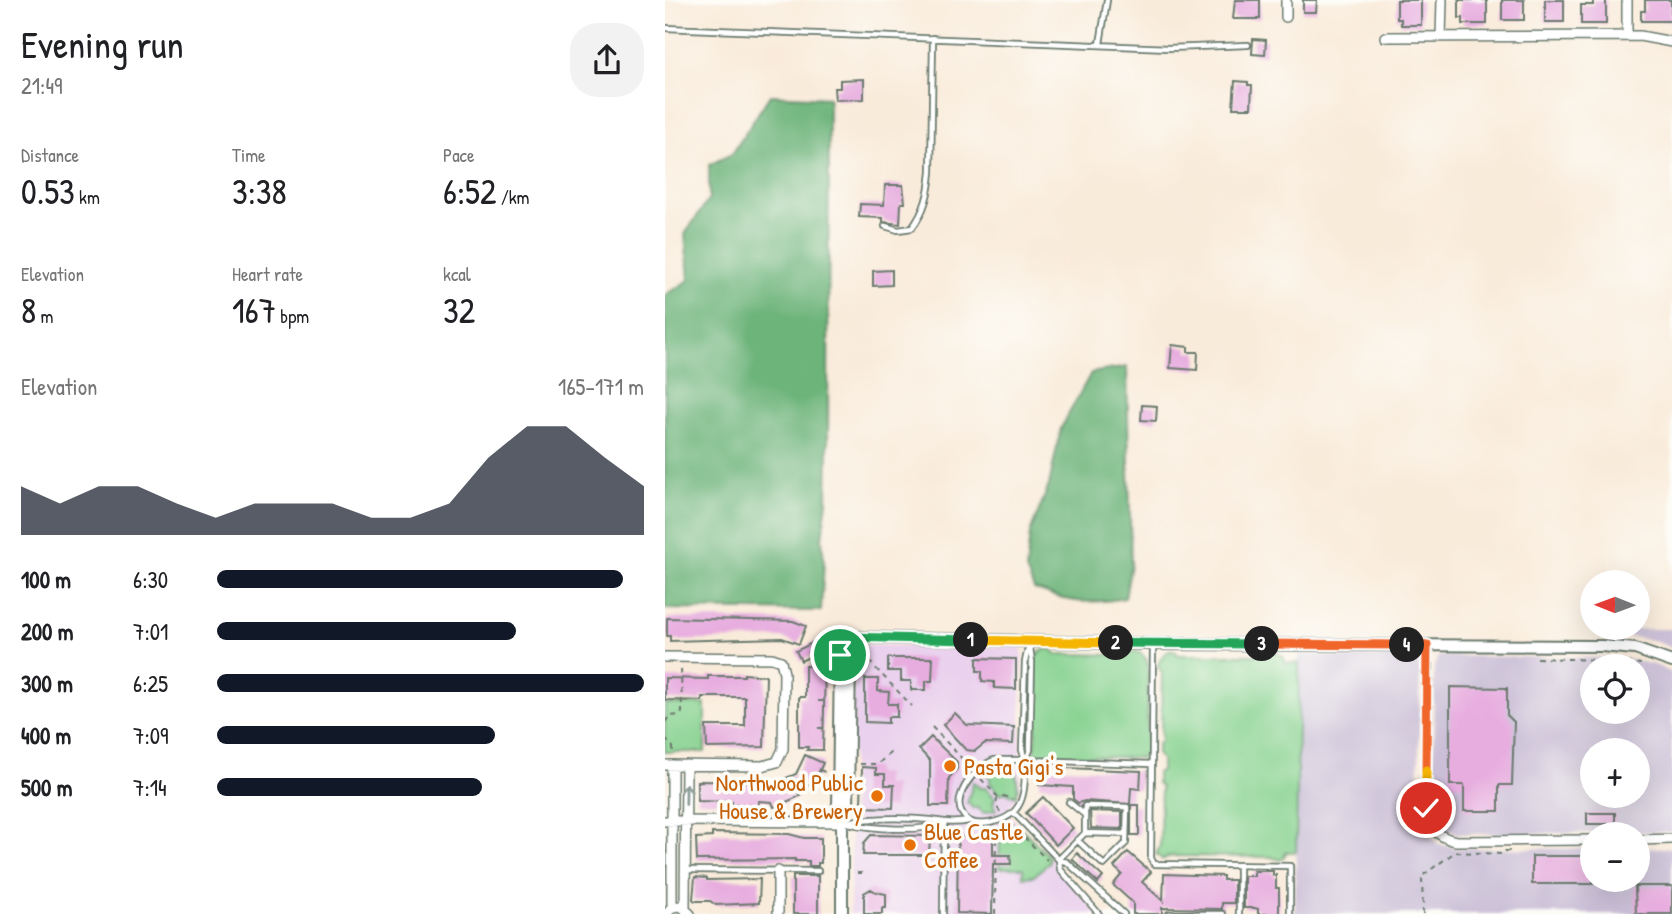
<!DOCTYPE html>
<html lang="en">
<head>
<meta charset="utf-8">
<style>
	body { margin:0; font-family:"Patrick Hand",sans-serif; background:#f2f2f2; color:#202124; height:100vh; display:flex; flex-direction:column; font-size:26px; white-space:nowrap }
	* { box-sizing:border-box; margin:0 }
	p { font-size:23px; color:#757577 }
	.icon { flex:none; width:38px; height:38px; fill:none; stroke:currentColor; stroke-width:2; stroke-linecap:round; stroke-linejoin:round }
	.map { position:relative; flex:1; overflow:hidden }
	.sheet { display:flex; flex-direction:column; background:#fff; width:665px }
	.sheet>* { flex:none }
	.needle { width:46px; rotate:271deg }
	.tools { position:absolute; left:915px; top:570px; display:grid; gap:14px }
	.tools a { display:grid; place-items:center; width:70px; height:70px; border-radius:50%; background:#fff; box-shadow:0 7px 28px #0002; font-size:35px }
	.pin { position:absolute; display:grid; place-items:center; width:60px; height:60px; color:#fff; margin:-30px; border:4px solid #fff; border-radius:50%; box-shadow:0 2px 7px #0007 }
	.km { position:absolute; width:35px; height:35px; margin:-18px; border-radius:50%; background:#222; color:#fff; font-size:19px; line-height:35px; text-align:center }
	.round { display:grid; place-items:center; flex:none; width:74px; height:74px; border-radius:28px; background:#f2f2f2 }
	.overview { display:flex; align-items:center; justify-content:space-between; height:119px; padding:0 21px }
	h1 { font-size:38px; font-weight:600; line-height:52px }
	.figures { display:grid; grid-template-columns:repeat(3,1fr); gap:10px; height:119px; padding:7px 21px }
	.figures div { display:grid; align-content:center }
	.figures b { font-size:35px; font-weight:600 }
	.figures small { font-size:19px; font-weight:400 }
	.figures p { font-size:19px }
	.chart { height:196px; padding:14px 21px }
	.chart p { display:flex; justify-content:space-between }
	.chart svg { width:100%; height:126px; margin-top:7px; fill:#111827; opacity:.7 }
	ul { padding:0 21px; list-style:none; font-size:23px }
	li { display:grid; grid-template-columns:112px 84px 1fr; align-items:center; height:52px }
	li i { height:18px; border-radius:9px; background:#111827 }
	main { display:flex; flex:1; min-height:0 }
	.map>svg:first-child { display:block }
	.built { fill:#ead1ed }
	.industrial { fill:#cabfd7; fill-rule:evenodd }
	.green { fill:#87d290; stroke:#538862; stroke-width:2 }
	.forest { fill:#6db47a; stroke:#467857; stroke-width:2 }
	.building { fill:#e7addf }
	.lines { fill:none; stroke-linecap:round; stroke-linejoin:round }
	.service-casing { stroke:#6b7a6e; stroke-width:8 }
	.minor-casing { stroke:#6b7a6e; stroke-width:12 }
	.tertiary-casing { stroke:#6b7a6e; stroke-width:14 }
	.path { stroke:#6b7a6e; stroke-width:2; stroke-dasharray:5 5; stroke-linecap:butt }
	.service { stroke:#fff; stroke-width:4.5 }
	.minor { stroke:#fff; stroke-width:9 }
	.tertiary { stroke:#fff; stroke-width:10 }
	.oneway { stroke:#8f9e9a }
	.split-1-casing { stroke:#fff; stroke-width:14 }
	.split-2-casing { stroke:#fff; stroke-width:14 }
	.split-3-casing { stroke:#fff; stroke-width:14 }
	.split-4-casing { stroke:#fff; stroke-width:14 }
	.split-5-casing { stroke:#fff; stroke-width:14 }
	.split-6-casing { stroke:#fff; stroke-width:14 }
	.split-1 { stroke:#22a559; stroke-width:9 }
	.split-2 { stroke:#f5b400; stroke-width:9 }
	.split-3 { stroke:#22a559; stroke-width:9 }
	.split-4 { stroke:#f0652b; stroke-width:9 }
	.split-5 { stroke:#f0652b; stroke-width:9 }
	.split-6 { stroke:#f5b400; stroke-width:9 }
	.food-dot { fill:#e8710a; stroke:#fdfcf7; stroke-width:2.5 }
	.labels { text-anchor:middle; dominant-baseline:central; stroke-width:7; stroke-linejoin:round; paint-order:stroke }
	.food-label { font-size:24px; fill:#c56008; stroke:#fdfcf7; text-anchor:start }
</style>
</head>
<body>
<main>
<section class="sheet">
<div class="overview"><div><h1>Evening run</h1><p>21:49</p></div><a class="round"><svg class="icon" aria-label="share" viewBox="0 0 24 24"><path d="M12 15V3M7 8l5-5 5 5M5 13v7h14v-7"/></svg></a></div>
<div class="figures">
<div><p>Distance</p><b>0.53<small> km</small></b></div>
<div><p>Time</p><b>3:38</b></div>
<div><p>Pace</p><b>6:52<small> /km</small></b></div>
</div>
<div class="figures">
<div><p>Elevation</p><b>8<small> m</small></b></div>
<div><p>Heart rate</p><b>167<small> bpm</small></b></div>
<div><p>kcal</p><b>32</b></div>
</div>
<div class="chart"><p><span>Elevation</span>165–171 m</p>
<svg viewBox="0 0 160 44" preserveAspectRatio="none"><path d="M0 44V27L10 33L20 27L30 27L40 33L50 38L60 33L70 33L80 33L90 38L100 38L110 33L120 17L130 6L140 6L150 17L160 27V44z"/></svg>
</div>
<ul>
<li><b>100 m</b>6:30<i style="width:95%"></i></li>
<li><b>200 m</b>7:01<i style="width:70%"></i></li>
<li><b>300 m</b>6:25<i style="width:100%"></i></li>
<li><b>400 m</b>7:09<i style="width:65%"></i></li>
<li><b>500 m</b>7:14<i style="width:62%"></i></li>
</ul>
</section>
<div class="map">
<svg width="1007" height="914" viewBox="0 0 1007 914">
	<rect width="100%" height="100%" fill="#fdfcf7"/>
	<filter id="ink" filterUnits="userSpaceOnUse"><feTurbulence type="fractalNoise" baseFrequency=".0143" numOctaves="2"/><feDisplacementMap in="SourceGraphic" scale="14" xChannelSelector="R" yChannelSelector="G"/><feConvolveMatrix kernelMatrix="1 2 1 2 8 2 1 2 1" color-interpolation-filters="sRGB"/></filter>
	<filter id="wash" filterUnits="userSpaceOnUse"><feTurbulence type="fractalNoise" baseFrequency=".00686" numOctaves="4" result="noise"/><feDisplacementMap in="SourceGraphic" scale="28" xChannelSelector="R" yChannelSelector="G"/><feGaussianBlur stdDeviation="1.57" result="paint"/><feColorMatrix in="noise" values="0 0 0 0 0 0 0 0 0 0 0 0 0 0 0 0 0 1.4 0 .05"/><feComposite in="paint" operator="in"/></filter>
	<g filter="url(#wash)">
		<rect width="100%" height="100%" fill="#f9ebda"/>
		<path class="built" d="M189,645L357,647L355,786L350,800L341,811L384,856L432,914H185Z"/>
		<path class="industrial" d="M948,629H1007V648L987,640L947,634Z
			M634,654L751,657L755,670L753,814L760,831L773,844L791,848L927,849L928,880H973V848H1007V914H630Z
			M774,656L957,658L990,665L1007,673V832L792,834L780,829L771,819L768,810L769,666ZM928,667H973V712H928ZM928,751H973V796H928Z"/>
		<path class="green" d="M382,649L388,650L391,654L460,655C470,647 481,654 483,665L482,752L475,758L370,754L373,681L370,679C370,665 367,653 382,649Z
			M504,651H510L513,655H599L609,652L618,656L621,663H634L631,852H621L619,858L615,860L606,857L506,856L498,860L491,854L495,846L496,787L492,783V773L496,770V759L492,754V744L496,741L497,672L493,667C494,659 497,655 504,651Z
			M0,704H40V752H0Z
			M334,766L346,768V771L351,774L353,788L351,796L341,792L334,794L325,783V778L320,771Z
			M308,782L315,788H321L330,798L328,804L331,810L318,813L313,808H307L305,804H302Z
			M346,825L352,827L354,826L384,856V862L369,876L358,877V868H334L335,834Z"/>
		<path class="forest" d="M105,95L164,98L163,452L162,502L157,538L159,562L156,611L0,609V295L24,280L20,234L44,199V165L67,154Z
			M462,367L466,564L460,598C420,605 406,603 369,589L361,570L365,533L384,485L396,428L426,373Z"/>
		<g id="blocks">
			<path class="building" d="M570,0H595V19H568Z
				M638,0H652L651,12H638Z
				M732,0H756V25H736V19H732Z
				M794,0H822V24H798V18H794Z
				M837,0H859V20H837Z
				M880,0H899V22H880Z
				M928,0H941V24H916V5H928Z
				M980,0H1006V21H976V11H980Z
				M588,39L601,40L600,55L587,54Z
				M199,79V99L170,100L169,88H175V80Z
				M570,81L583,82V85H587L586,108H568Z
				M220,185H238L240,203H236L235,224L218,222V218L194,217L195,204L219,205Z
				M227,270V285L208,286V271Z
				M507,345L523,347V352H533L532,370L505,368Z
				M477,405L492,406L491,421L476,420Z
				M2,618L128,621L141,626L134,644L117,638L5,641V636H2Z
				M149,642L154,652L136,661L131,651Z
				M223,658H268L267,681H261V690H246V681H236V671H223Z
				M312,658L351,659V689L329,688V682L317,681V671H312Z
				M140,666H160L158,750H142L143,747H134V697H140Z
				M79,674L101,676L99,747L42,748L41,726H80V697H37V701L0,700V678L43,679V676H79Z
				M200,679H213V691L224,692L223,704H232V717H223V723L200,722Z
				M785,687L842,688V715L849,722L847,785H834V811H799V785H785Z
				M290,713L302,725L349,727L348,744L320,743L310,751L301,750L278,725Z
				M266,737L292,762V769L284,778L283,806H265V761L254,749Z
				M140,755L158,763L147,787L127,778L135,796L119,803L109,807L107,802L94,801L93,806L67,805V802L32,801V781L97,782V788L131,774Z
				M197,767L211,768V774H220V785H229L228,808L196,807Z
				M375,767L476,771L475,789L466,788L465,804L420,801L413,803L408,799V787L374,785Z
				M378,797L408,828L391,845L361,813Z
				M466,805H474V835H466Z
				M425,811L457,812V829L426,828Z
				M922,813H950V824H922Z
				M47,833L124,834L139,838H156V863H153V866H144V861H130V859L32,860L31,838L47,837Z
				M206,835L265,836L264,855H198L199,843Z
				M293,837H328V855H345L346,864H328L327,914L292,913Z
				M463,852L486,872L477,882L498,901L499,874L558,876V880H569V903H557V909L497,908V914H468V903L448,885L457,874L449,867Z
				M412,853L438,877L433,883L407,859Z
				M867,856H928V884H867Z
				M589,871H608V875H611V888H614V914H593V909L590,908H579V876H589Z
				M128,876H153V914H128Z
				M30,877L42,878V880L95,879L94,903L51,905L45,901H30L28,899Z
				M970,886H1007V914H971Z
				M206,889L211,892L221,894V908H217V914H199V893Z"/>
		</g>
	</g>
	<g filter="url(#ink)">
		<use href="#blocks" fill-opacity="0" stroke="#6b7a6e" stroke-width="2"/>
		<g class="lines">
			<g class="service-casing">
				<path id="service" d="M0,28L504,48L583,45
					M435,44L442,0
					M220,226L233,230L247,228C260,211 264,193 266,172L268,38
					M488,644L486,858L489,864L625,866V914
					M329,760H360C360,791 361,817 324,823C317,824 309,824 303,820C280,803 309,767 329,760Z
					M360,760L487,764
					M360,760L357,750L360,662L364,643
					M361,760L365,750L367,662L365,647
					M404,802L420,815
					M349,813L394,860L402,862L459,914
					M177,822C205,818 237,817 266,820C280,822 289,824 304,821
					M183,823C208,829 253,832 278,824
					M412,840L439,865L461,843L462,807L420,806V833
					M394,859L420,833L461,834
					M394,860L395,869L434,914
					M574,865V914
					M21,870L153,871
					M278,914L279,824
					M504,914H558"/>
			</g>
			<g class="minor-casing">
				<path id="minor" d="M962,0V36
					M621,17V0
					M720,37L975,36L1007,42
					M776,37L777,0
					M762,645L761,808C763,826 773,838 791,841L928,840
					M0,657L107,658L116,661L119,673L118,749L112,762L97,766L0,765
					M0,821L177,822
					M973,840L1007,839
					M7,907L16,906L25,914
					M20,907L21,765
					M2,914L7,907V765
					M113,914V871"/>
			</g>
			<g class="tertiary-casing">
				<path id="tertiary" d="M179,637L488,644L936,646L970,649L1007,662
					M177,822L183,807L185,655L180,640
					M177,914V822L173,809L175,655L179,637"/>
			</g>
			<path class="path" d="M197,654L247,706
				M872,658L936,660L976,664
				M153,701H163
				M0,722L5,716L16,715L17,712L16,665
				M267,727L305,767
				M153,728H162
				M0,739L8,747V755
				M195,764H213L228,750
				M155,770L164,774
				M316,779L334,798
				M150,781L162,786
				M335,812L331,805L332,799L339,796L347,799
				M345,823L382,860
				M791,852L837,854L840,851H847
				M192,873H200
				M330,914L331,833L341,826
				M758,914L757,876L790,852"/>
			<use href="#service" class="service"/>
			<use href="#minor" class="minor"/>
			<use href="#tertiary" class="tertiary"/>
		</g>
		<defs><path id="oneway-shaft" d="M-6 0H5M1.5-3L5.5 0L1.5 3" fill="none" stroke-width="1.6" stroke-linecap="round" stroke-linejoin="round" transform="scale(1.75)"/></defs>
		<use class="oneway" href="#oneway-shaft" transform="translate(21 794) rotate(-89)"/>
	</g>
	<g class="lines" filter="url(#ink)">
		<g class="split-1-casing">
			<path id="split-1" d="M175,655L179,637L306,640"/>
		</g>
		<g class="split-2-casing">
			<path id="split-2" d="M306,640L451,643"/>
		</g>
		<g class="split-3-casing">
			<path id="split-3" d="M451,643L597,644"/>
		</g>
		<g class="split-4-casing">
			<path id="split-4" d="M597,644L742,645"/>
		</g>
		<g class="split-5-casing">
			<path id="split-5" d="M742,645H762L761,770"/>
		</g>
		<g class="split-6-casing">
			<path id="split-6" d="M761,808V770"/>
		</g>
		<use href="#split-1" class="split-1"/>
		<use href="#split-2" class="split-2"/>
		<use href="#split-3" class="split-3"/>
		<use href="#split-4" class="split-4"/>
		<use href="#split-5" class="split-5"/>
		<use href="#split-6" class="split-6"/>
	</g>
	<g class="food-dot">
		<circle cx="285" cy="766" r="7"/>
		<circle cx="212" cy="796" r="7"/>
		<circle cx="245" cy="845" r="7"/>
	</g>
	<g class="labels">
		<g class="food-label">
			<text x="299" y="766">Pasta Gigi's</text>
			<text x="198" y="782" text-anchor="end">Northwood Public<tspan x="198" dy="28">House &amp; Brewery</tspan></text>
			<text x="259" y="831">Blue Castle<tspan x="259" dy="28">Coffee</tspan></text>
		</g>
	</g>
</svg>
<div class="tools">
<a><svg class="needle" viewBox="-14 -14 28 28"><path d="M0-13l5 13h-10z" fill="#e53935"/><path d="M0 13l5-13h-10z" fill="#757577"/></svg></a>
<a><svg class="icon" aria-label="locate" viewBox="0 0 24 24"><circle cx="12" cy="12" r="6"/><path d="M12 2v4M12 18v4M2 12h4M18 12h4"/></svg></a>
<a>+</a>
<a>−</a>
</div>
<div class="pin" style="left:175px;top:655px;background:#1e9e55"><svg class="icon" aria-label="arrive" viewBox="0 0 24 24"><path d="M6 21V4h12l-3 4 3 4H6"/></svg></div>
<div class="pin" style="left:761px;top:808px;background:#d93025"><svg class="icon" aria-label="check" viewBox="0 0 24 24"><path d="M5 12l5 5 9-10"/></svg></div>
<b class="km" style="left:306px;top:640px">1</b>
<b class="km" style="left:451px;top:643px">2</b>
<b class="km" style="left:597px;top:644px">3</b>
<b class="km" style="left:742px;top:645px">4</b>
</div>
</main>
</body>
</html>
